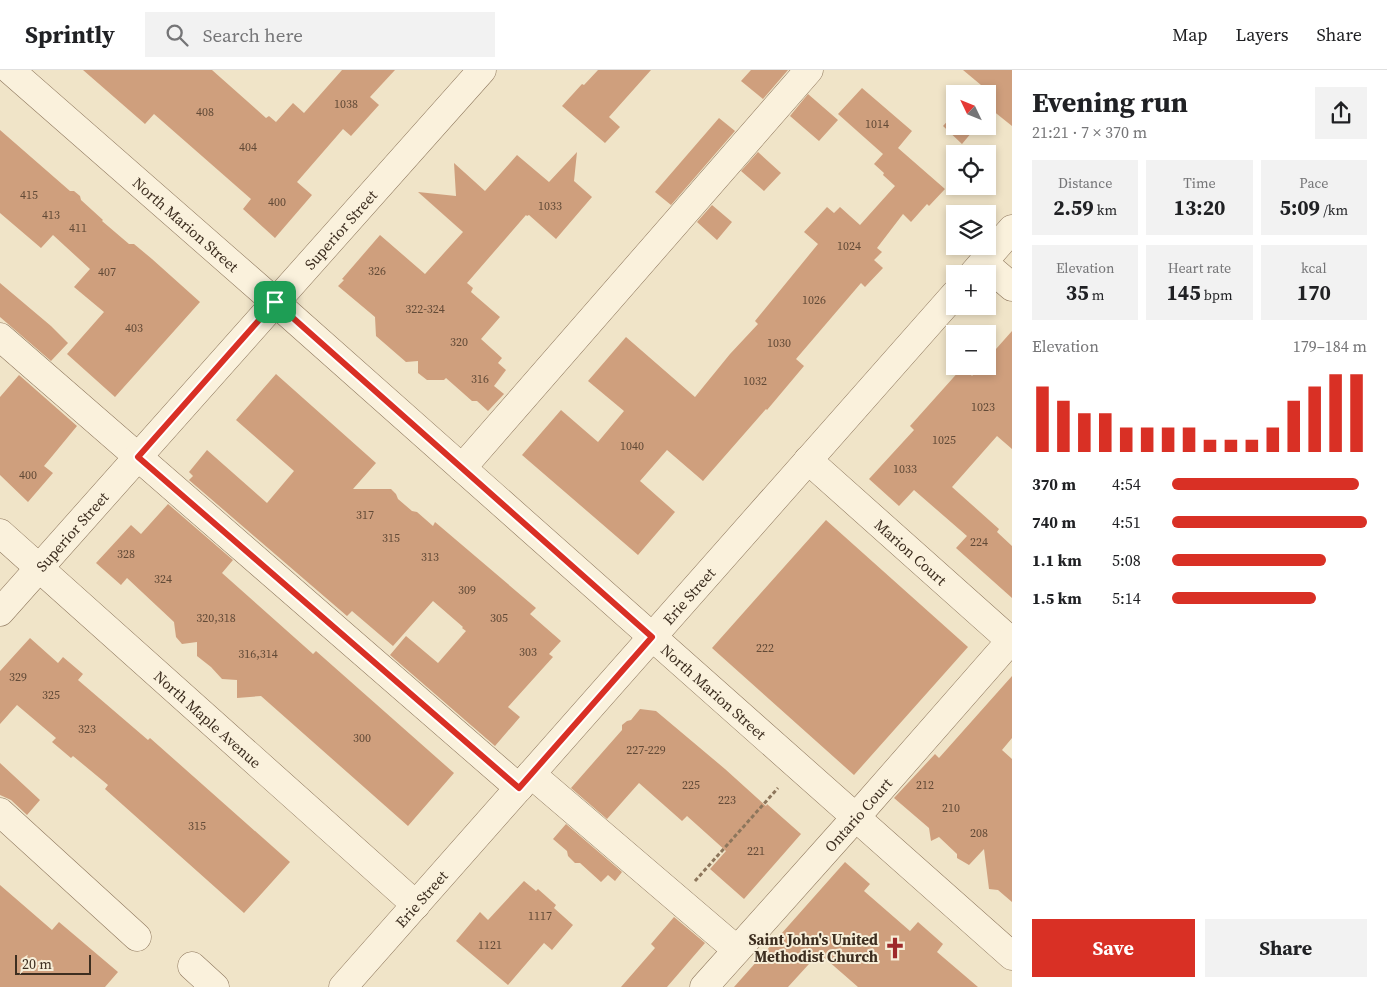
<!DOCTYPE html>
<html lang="en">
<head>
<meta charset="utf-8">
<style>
	body { margin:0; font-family:"Source Serif 4",serif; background:#f2f2f2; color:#202124; height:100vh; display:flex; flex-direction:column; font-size:19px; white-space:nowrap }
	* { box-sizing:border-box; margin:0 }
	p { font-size:16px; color:#757577 }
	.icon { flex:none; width:28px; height:28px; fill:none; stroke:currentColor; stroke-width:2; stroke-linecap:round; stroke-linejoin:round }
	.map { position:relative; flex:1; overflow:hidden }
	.panel { display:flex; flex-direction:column; background:#fff; width:375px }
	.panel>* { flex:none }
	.needle { width:32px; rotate:313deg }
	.buttons { position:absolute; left:946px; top:15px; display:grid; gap:10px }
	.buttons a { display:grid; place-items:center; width:50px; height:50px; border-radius:0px; background:#fff; box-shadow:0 2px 8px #0003; font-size:25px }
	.scale { position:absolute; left:15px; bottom:12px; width:76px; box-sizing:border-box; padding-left:5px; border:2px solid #3d2e20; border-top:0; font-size:14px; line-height:18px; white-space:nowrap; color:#3d2e20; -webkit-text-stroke:4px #f7eed8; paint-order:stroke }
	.pin { position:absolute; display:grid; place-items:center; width:42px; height:42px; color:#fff; margin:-21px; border-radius:10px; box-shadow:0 2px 8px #0006 }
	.round { display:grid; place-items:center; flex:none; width:52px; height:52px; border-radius:0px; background:#f2f2f2 }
	.head { display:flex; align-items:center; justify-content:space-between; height:85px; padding:0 20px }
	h1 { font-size:28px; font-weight:700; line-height:38px }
	.metrics { display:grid; grid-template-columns:repeat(3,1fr); gap:8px; height:85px; padding:5px 20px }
	.metrics div { display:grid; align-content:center; border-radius:0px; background:#f2f2f2; text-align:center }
	.metrics b { font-size:21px; font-weight:700 }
	.metrics small { font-size:14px; font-weight:400 }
	.metrics p { font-size:14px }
	.chart { height:140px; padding:10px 20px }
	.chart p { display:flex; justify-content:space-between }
	.chart svg { width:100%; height:90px; margin-top:5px; stroke:#d93025; stroke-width:6 }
	.button { display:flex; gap:10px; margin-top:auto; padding:10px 20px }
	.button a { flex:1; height:58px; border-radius:0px; background:#d93025; color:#fff; font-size:20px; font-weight:700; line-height:58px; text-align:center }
	.button a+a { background:#f2f2f2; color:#202124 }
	ul { padding:0 20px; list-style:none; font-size:16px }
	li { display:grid; grid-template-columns:80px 60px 1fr; align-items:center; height:38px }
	li i { height:12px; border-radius:6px; background:#d93025 }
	header { display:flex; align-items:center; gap:30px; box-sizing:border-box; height:70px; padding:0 25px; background:#fff; border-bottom:1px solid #e0e0e0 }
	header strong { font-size:24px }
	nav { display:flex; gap:28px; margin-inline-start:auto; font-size:18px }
	.search { width:350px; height:45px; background:#f2f2f2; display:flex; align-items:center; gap:12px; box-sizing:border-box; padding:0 18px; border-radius:0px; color:#757577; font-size:19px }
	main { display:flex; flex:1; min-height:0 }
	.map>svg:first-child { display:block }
	.building { fill:#cf9f7d }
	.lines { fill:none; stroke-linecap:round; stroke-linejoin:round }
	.minor-casing { stroke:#8d765c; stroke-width:29 }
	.path { stroke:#8d765c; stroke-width:3; stroke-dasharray:4 2.5; stroke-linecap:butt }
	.minor { stroke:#faf1dc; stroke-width:28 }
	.route-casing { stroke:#fff; stroke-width:10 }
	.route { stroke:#d93025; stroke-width:6 }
	.labels { text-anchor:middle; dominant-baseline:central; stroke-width:4; stroke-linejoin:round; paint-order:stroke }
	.number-label { font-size:12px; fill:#624a37 }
	.street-label { font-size:15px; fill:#3d2e20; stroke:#f7eed8 }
	.poi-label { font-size:15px; font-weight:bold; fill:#3d2e20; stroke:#f7eed8; text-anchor:end }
</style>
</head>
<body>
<header>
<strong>Sprintly</strong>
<div class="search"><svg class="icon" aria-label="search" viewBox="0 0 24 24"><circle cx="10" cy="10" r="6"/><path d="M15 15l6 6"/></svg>Search here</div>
<nav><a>Map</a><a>Layers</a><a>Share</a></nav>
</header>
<main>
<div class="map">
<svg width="1012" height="917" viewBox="0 0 1012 917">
	<rect width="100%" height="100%" fill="#f0e4c8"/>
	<path class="building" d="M83,0H212L266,48L269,46L276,52L293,33L304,43L342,0H395L370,27L379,35L351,66L343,59L297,112L312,125L275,168L243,139L251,129L154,44L145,54Z
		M598,0H651L609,47L620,57L605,73L562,36L582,14L584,15Z
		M751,0H788L763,29L741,11Z
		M963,0H1012V56L992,40L988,45V24H973L981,15Z
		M862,18L912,61L898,78L945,119L929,136L927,134L911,152L903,144L877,178L882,182L874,190L883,198L865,217L861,213L796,289L804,296L767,340L766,339L703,411L667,380L640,411L675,442L638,485L522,385L561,340L598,372L624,341L588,311L626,267L695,327L730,284L758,254L755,251L818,174L804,162L827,137L834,143L840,137L860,155L895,116L883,105L884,103L874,94L883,84L838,44Z
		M808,24L838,50L819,71L790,46Z
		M955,43V56H977L962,74L943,56Z
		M719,48L735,61L671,135L655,122Z
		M0,60L70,121H74L80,126L81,130L103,150L102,151L129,174H134L152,189L200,232L115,327L67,284L104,242L74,217L90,199L53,165L41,178L0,143Z
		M577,82L574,111L592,127L556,169L529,145L527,146L526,145L467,213L473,218L471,222L500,247L481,269L502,288L498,293L506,300L494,316L504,324L488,341L477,331H472L446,308L444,310H427L418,303V291L406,292L376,266L375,247L338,216L344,210L342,209L380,165L425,204L463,162L418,122L456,126L454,93L485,121L517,85L549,112Z
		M758,82L781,103L764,121L741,101Z
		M712,135L732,152L717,170L697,152Z
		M0,213L51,256L68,273L51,291L0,247Z
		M1012,261V379L997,366L952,417L999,459L997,462L1012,476V528L956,478L967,466L914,420L899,436L869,409L914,360L910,356L961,299L965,302L967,300L972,306L981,296H988V288Z
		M276,304L376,393L353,419H391L396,424L398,429L412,441L417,442L433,456L435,452L536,538L530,544L561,571L549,584L553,587L508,637L520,647L495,676L390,585L406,566L438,593L466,561L462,558L463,557L433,531L393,576L352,541L347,546L189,410L193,406L189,402L207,380L267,433L294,401L236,350Z
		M19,305L77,356L44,396L53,403L28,432L0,405V327Z
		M168,434L233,490L222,503L313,584L316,581L454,703L408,756L261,626L237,628V610L222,609L211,597L197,586V572L182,574L176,567L174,552L127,508L121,515L96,493L131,455L141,464Z
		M826,450L968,577L854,705L712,578Z
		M30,568L58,593L63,587L83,604L78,610L148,670L150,668L290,792L244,843L105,719L108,715L73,686L71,688L52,672L56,668L17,635L0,654V601Z
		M1012,606V668L1002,680L1012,689V832L998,820L989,819L984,779L969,795L957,788V784L939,767L931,771L929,758L894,728L935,684L939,688Z
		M640,639L656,641L725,699L766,736L767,734L801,764L744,829L710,799L726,781L687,746L682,751L639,713L607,749L571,718L622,660V655L627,651L631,650Z
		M0,693L40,730L27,745L11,730L0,725Z
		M566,754L622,802L615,811L608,805L601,812L580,793H575L568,786L567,781L553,769Z
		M845,792L870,814L864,821L910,861L918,852L943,874L937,882L978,917H858L819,883L788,917H734Z
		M524,811L536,821L538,819L556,835L554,838L573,855L552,880L544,873L508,915L456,871L480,842L488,850Z
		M0,815L52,860L59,852L118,902L105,917H0Z
		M674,847L705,873L667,917H621L655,878L651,874Z"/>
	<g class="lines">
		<g class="minor-casing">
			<g id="minor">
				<path id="s1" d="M10,0L275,232L1012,886"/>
				<path d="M983,192L1012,217"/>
				<path d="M973,204L1012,159"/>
				<path d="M0,267L519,718"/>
				<path id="s2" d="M808,390L1012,572"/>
				<path d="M462,398L809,0"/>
				<path id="s3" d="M0,463L416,835"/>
				<path id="s4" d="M0,542L482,0"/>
				<path d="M531,704L737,880"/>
				<path d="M0,742L137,867"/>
				<path d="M192,896L215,917"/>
				<path id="s5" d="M343,917L955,224"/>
				<path id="s6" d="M704,917L856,747L1012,569"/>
			</g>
		</g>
		<path class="path" d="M695,811L778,718"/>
		<use href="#minor" class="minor"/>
	</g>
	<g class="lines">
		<g class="route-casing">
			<path id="route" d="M275,232L652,567L519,718L138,387Z"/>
		</g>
		<use href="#route" class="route"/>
	</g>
	<defs>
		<g id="church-bare" transform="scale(1.725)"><path d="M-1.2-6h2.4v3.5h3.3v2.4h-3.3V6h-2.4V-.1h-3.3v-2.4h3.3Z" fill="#9e2a2b" stroke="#f7eed8" stroke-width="2.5" paint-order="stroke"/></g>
	</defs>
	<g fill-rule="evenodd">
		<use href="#church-bare" x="895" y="878"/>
	</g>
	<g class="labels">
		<g class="number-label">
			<text x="346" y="34">1038</text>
			<text x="205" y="42">408</text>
			<text x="877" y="54">1014</text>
			<text x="248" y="77">404</text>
			<text x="29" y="125">415</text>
			<text x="277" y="132">400</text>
			<text x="550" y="136">1033</text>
			<text x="51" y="145">413</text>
			<text x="78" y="158">411</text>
			<text x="849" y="176">1024</text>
			<text x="377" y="201">326</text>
			<text x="107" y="202">407</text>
			<text x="814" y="230">1026</text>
			<text x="425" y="239">322-324</text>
			<text x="134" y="258">403</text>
			<text x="459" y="272">320</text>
			<text x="779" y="273">1030</text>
			<text x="480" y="309">316</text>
			<text x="755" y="311">1032</text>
			<text x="983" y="337">1023</text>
			<text x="944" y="370">1025</text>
			<text x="632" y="376">1040</text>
			<text x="905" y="399">1033</text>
			<text x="28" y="405">400</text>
			<text x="365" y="445">317</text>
			<text x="391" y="468">315</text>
			<text x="979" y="472">224</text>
			<text x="126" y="484">328</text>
			<text x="430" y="487">313</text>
			<text x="163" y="509">324</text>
			<text x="467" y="520">309</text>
			<text x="216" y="548">320,318</text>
			<text x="499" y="548">305</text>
			<text x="765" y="578">222</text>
			<text x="528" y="582">303</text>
			<text x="258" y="584">316,314</text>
			<text x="18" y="607">329</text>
			<text x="51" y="625">325</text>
			<text x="87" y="659">323</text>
			<text x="362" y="668">300</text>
			<text x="646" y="680">227-229</text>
			<text x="691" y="715">225</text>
			<text x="925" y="715">212</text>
			<text x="727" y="730">223</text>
			<text x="951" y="738">210</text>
			<text x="197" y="756">315</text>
			<text x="979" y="763">208</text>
			<text x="756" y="781">221</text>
			<text x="540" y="846">1117</text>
			<text x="490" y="875">1121</text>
		</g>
		<g class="street-label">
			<text stroke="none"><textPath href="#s1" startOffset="234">North Marion Street</textPath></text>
			<text stroke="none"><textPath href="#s4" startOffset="512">Superior Street</textPath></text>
			<text stroke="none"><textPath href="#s4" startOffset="108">Superior Street</textPath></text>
			<text stroke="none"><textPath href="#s2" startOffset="138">Marion Court</textPath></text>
			<text stroke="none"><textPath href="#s5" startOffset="522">Erie Street</textPath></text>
			<text stroke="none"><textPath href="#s1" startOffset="939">North Marion Street</textPath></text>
			<text stroke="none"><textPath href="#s3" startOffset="279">North Maple Avenue</textPath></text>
			<text stroke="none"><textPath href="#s6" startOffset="231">Ontario Court</textPath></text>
			<text stroke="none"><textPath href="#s5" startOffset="118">Erie Street</textPath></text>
		</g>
		<g class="poi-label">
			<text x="878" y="869">Saint John's United<tspan x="878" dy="17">Methodist Church</tspan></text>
		</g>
	</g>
</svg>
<div class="buttons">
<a><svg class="needle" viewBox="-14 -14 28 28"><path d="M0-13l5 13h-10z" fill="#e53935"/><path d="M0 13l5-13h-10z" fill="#757577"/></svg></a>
<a><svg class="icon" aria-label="locate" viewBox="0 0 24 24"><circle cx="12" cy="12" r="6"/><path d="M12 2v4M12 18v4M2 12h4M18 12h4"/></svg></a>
<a><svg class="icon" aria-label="layers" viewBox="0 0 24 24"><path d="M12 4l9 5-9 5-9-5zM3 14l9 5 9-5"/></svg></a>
<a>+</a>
<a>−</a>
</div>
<div class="scale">20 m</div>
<div class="pin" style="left:275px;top:232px;background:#1e9e55"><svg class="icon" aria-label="arrive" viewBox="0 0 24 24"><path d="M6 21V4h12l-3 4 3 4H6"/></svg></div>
</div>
<section class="panel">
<div class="head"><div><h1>Evening run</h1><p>21:21 · 7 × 370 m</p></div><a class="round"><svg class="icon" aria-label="share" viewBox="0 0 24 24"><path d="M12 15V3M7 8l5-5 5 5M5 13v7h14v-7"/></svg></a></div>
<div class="metrics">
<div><p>Distance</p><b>2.59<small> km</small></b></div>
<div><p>Time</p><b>13:20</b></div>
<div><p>Pace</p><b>5:09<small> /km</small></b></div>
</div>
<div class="metrics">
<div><p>Elevation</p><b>35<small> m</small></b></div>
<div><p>Heart rate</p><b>145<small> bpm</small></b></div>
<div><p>kcal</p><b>170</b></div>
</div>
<div class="chart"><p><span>Elevation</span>179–184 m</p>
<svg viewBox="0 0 160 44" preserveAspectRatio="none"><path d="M5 44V12M15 44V19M25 44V25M35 44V25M45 44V32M55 44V32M65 44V32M75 44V32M85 44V38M95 44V38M105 44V38M115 44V32M125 44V19M135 44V12M145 44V6M155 44V6"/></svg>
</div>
<ul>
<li><b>370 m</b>4:54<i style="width:96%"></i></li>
<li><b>740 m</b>4:51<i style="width:100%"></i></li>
<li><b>1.1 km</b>5:08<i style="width:79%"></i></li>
<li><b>1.5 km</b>5:14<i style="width:74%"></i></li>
</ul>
<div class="button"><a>Save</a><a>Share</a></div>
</section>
</main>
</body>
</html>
